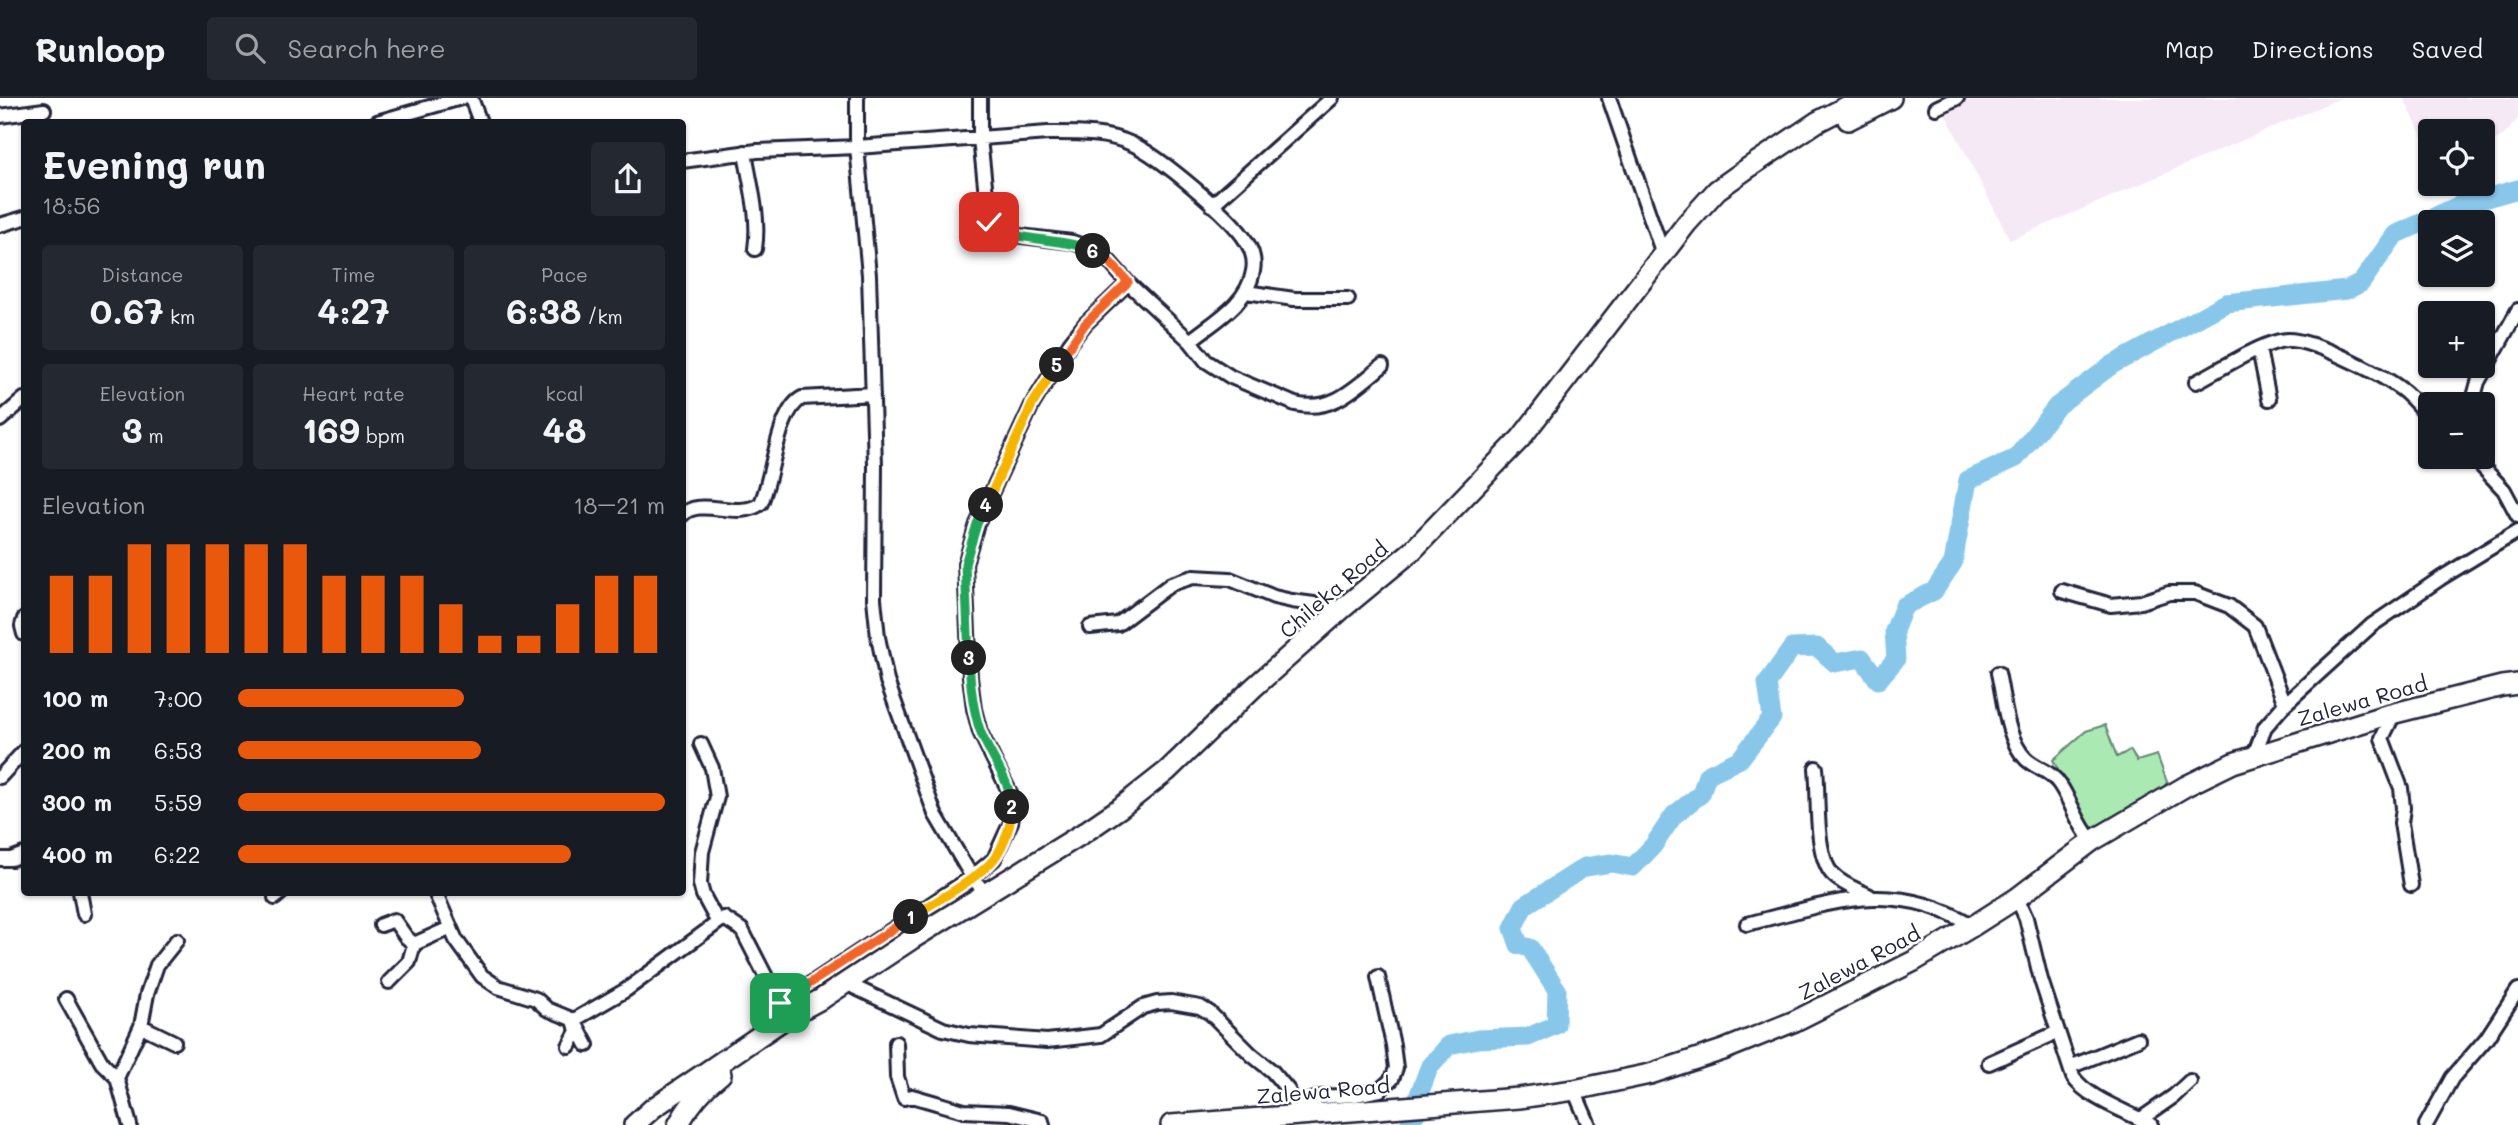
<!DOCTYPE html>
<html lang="en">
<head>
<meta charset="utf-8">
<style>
	body { margin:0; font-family:Mali,sans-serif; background:#242831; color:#f1f3f6; height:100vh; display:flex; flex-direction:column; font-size:26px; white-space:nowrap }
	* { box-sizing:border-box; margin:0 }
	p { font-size:23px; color:#9ea1a6 }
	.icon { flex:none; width:38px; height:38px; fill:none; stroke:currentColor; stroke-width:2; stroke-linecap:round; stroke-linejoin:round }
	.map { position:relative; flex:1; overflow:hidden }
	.details { position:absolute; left:21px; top:21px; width:665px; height:777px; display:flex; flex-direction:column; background:#171b24; border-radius:7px; box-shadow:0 2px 5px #0004 }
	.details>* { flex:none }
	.controls { position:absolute; left:2418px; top:21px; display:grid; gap:14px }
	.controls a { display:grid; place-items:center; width:77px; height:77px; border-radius:7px; background:#171b24; box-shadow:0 2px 5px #0004; font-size:35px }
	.pin { position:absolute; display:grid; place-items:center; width:60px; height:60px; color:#fff; margin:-30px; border-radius:14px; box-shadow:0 4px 10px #0006 }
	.km { position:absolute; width:35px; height:35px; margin:-18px; border-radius:50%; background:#222; color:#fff; font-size:19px; line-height:35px; text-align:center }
	.round { display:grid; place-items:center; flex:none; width:74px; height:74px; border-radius:7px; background:#242831 }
	.overview { display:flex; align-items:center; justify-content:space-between; height:119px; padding:0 21px }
	h1 { font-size:38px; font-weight:700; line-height:52px }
	.figures { display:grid; grid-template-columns:repeat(3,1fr); gap:10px; height:119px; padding:7px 21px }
	.figures div { display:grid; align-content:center; border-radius:7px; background:#242831; text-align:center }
	.figures b { font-size:35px; font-weight:700 }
	.figures small { font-size:19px; font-weight:400 }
	.figures p { font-size:19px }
	.chart { height:196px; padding:14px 21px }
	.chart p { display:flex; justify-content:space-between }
	.chart svg { width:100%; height:126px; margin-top:7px; stroke:#ea580c; stroke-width:6 }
	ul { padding:0 21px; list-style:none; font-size:23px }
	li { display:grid; grid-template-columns:112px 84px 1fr; align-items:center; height:52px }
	li i { height:18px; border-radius:9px; background:#ea580c }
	header { display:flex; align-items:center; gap:42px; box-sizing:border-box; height:98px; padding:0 35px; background:#171b24; border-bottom:2px solid #363941 }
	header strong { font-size:33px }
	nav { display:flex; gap:38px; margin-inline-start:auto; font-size:24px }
	.search { width:490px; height:63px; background:#242831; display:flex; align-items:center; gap:18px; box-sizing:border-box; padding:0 24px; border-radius:7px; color:#9ea1a6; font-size:26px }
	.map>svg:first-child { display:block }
	.built { fill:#f5e9f5 }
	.green { fill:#aaeab2; stroke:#668676; stroke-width:2 }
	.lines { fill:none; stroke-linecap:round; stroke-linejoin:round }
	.river { stroke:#89c7ea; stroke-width:19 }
	.minor-casing { stroke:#22223b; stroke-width:18 }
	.highway-casing { stroke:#22223b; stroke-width:24 }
	.minor { stroke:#fff; stroke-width:12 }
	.highway { stroke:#fff; stroke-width:19 }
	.split-1-casing { stroke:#fff; stroke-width:14 }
	.split-2-casing { stroke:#fff; stroke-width:14 }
	.split-3-casing { stroke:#fff; stroke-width:14 }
	.split-4-casing { stroke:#fff; stroke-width:14 }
	.split-5-casing { stroke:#fff; stroke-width:14 }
	.split-6-casing { stroke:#fff; stroke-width:14 }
	.split-7-casing { stroke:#fff; stroke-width:14 }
	.split-1 { stroke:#f0652b; stroke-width:9 }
	.split-2 { stroke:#f5b400; stroke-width:9 }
	.split-3 { stroke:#22a559; stroke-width:9 }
	.split-4 { stroke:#22a559; stroke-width:9 }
	.split-5 { stroke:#f5b400; stroke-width:9 }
	.split-6 { stroke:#f0652b; stroke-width:9 }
	.split-7 { stroke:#22a559; stroke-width:9 }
	.labels { text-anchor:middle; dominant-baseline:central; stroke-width:5; stroke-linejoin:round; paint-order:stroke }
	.street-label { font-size:21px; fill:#22223b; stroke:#fff }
</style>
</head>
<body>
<header>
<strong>Runloop</strong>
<div class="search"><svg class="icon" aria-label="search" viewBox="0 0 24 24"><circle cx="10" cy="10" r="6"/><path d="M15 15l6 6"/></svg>Search here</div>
<nav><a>Map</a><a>Directions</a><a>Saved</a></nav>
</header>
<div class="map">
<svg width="2518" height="1027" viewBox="0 0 2518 1027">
	<rect width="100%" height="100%" fill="#fff"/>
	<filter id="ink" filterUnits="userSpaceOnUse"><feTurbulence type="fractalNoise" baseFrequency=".0143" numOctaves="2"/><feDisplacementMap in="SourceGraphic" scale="14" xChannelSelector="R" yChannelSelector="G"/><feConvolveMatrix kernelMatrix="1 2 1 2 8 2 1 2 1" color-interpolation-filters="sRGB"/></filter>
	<g filter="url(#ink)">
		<path class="built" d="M1937,0H2341L2010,142Z
			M2404,0H2518V21L2501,39L2483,48V33H2431V57Z"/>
		<path class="green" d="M2105,627L2117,659L2130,652L2137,663L2157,657L2167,684L2161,694L2096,730L2087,729L2053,662L2086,633Z"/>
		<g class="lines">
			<path class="river" d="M1418,999L1429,970L1449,947L1478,941L1528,939L1556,927L1557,892L1530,850L1519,847L1513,830L1524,808L1585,769L1611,765L1633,769L1653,748L1674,717L1701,696L1707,677L1740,661L1772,620L1767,585L1792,550L1817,549L1835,565L1862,560L1878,582L1896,561L1894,533L1904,508L1934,493L1953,465L1968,382L2016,360L2057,308L2112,267L2226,205L2347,192L2361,185L2395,137L2458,108L2518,91
				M1409,1027L1416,1015"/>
			<g class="minor-casing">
				<path id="minor" d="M471,0L480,24
					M857,0V49L869,177L875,367L874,501L878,539L887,583L935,716L972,779L986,796
					M980,0V41L989,124L993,131L1004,136L1072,144L1089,150L1108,162L1128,185L1190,243L1206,263L1231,279L1295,306C1332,315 1355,290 1382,268
					M1609,0L1663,156
					M1936,10L1957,0
					M0,18L44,12
					M377,24L461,0
					M745,54C750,87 760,118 755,151
					M682,63L757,53L857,49L1048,35C1076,35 1106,34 1132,46C1158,57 1232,119 1246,143C1252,152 1255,163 1253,173C1248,206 1213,224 1190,243
					M1212,107L1332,0
					M0,127L24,120
					M1246,194L1294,201H1348
					M2259,251L2269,301
					M2196,284C2218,273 2265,242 2288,242C2314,242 2379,275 2401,291C2412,299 2422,312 2431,322
					M2472,306L2478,284L2518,212
					M0,322L24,301
					M2473,359L2504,392L2518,418
					M682,417C700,398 740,423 761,405C773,379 777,313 802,300L873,296
					M2062,493L2111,507L2141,504L2169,495H2195L2229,508L2255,528L2285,606
					M24,521L22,528L24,536
					M1090,529L1118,526L1171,486L1193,479L1230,481L1274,499L1292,503L1343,510
					M1998,575C2004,601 2006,641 2026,661C2037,671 2051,673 2060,687C2072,705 2077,726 2092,743
					M2395,614L2382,640L2401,690L2403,710L2401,725L2411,787
					M701,646L712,670L717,699L702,754L700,786L703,797L717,823
					M2254,657L2265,629L2285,606L2372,527L2441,480L2518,433
					M1816,670C1819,697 1814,757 1833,777C1843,787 1858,792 1870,798
					M0,679L24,653
					M0,761H11L24,756
					M80,794L84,816
					M435,794L456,842L482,878L498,889L536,901L547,911L574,922L626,892L724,820L742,832L783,912
					M275,800L282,794
					M2017,800L2026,820L2041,882L2073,979C2088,1001 2127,1013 2151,1027
					M1747,826C1831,805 1893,779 1973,828
					M381,827L394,822L406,839L414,846L450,830
					M389,884L409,864L414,846
					M854,889L943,931L969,937L1047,943L1101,937L1143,909L1157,905L1171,904L1200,909L1210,915L1252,957L1272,973L1288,992L1299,1017
					M66,901L102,965L117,980L130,1027
					M780,906L972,779L994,761L1011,724L1013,712L1011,697L980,634L974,611L970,579L965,466L977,426L1032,307L1070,245L1085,226L1128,185
					M141,928L174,944
					M577,928L587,947
					M896,945L897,979L904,1000L912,998L964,1013L1009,1015L1042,1023L1043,1027
					M569,948L577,933L574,922
					M1989,965L2058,934
					M2070,969L2138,941
					M117,980L141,928L147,896L157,867L177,842
					M1574,992L1589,1027
					M1295,1007L1322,999L1355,997L1380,992L1392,981L1396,970L1393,947L1378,879
					M2141,1021L2174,998L2190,983
					M2426,1027L2452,980L2486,941L2518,892"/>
			</g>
			<g class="highway-casing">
				<path id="highway" d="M1848,22L1891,0
					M634,1027L653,1010L786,920L823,900L912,841L1082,736L1120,710L1167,673L1253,590L1343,510L1412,453L1521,340L1687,125L1717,92L1748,70L1817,24L1863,0
					M678,1027C689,1007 703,990 721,976
					M1171,1027L1519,1000L1574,992L1650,976L1723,952L1795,923L1914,863L1973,828L2017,800L2092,743L2186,688L2233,665L2383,618L2502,588L2518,586"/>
			</g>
			<use href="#minor" class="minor"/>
			<use href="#highway" class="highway"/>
		</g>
	</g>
	<g class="lines" filter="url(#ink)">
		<g class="split-1-casing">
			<path id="split-1" d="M780,905L911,819"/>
		</g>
		<g class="split-2-casing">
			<path id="split-2" d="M911,819C934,804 978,781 994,761C1004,748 1012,725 1012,709"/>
		</g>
		<g class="split-3-casing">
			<path id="split-3" d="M969,560C970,584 972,609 980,632C989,658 1010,680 1012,709"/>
		</g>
		<g class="split-4-casing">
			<path id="split-4" d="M969,560L965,466L977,426L986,407"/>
		</g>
		<g class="split-5-casing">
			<path id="split-5" d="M986,407L1032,307L1057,267"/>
		</g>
		<g class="split-6-casing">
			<path id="split-6" d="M1057,267L1085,226L1128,184L1108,162L1093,153"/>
		</g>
		<g class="split-7-casing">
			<path id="split-7" d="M989,124C1001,144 1068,139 1093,153"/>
		</g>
		<use href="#split-1" class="split-1"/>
		<use href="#split-2" class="split-2"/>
		<use href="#split-3" class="split-3"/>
		<use href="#split-4" class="split-4"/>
		<use href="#split-5" class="split-5"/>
		<use href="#split-6" class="split-6"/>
		<use href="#split-7" class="split-7"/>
	</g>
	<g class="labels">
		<g class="street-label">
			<text transform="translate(1333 491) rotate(-41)">Chileka Road</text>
			<text transform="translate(2362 602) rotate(-16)">Zalewa Road</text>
			<text transform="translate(1859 864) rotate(-28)">Zalewa Road</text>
			<text transform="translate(1323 992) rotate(-5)">Zalewa Road</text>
		</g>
	</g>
</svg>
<div class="controls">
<a><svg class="icon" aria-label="locate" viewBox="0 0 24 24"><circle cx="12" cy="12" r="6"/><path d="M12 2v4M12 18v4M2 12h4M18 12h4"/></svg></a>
<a><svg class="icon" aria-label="layers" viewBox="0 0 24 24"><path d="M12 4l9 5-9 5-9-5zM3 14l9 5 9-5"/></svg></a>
<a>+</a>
<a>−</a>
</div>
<div class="pin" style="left:780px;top:905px;background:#1e9e55"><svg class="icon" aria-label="arrive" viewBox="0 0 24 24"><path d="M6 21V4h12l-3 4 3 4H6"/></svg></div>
<div class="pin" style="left:989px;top:124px;background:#d93025"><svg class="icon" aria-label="check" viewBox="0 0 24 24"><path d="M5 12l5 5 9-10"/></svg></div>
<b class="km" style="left:911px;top:819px">1</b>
<b class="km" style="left:1012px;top:709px">2</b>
<b class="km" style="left:969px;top:560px">3</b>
<b class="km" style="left:986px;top:407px">4</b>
<b class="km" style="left:1057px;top:267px">5</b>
<b class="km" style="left:1093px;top:153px">6</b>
<section class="details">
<div class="overview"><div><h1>Evening run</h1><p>18:56</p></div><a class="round"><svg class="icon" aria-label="share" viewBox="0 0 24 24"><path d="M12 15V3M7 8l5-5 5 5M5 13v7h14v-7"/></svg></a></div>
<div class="figures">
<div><p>Distance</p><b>0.67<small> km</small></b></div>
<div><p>Time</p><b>4:27</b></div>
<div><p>Pace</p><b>6:38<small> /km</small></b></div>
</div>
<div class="figures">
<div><p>Elevation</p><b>3<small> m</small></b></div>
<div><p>Heart rate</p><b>169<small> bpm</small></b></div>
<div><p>kcal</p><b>48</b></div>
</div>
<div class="chart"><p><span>Elevation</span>18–21 m</p>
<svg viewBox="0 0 160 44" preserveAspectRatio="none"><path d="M5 44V17M15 44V17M25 44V6M35 44V6M45 44V6M55 44V6M65 44V6M75 44V17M85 44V17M95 44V17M105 44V27M115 44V38M125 44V38M135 44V27M145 44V17M155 44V17"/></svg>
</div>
<ul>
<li><b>100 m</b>7:00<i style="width:53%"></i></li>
<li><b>200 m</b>6:53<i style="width:57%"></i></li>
<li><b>300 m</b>5:59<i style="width:100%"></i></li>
<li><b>400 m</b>6:22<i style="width:78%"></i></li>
</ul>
</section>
</div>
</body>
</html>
